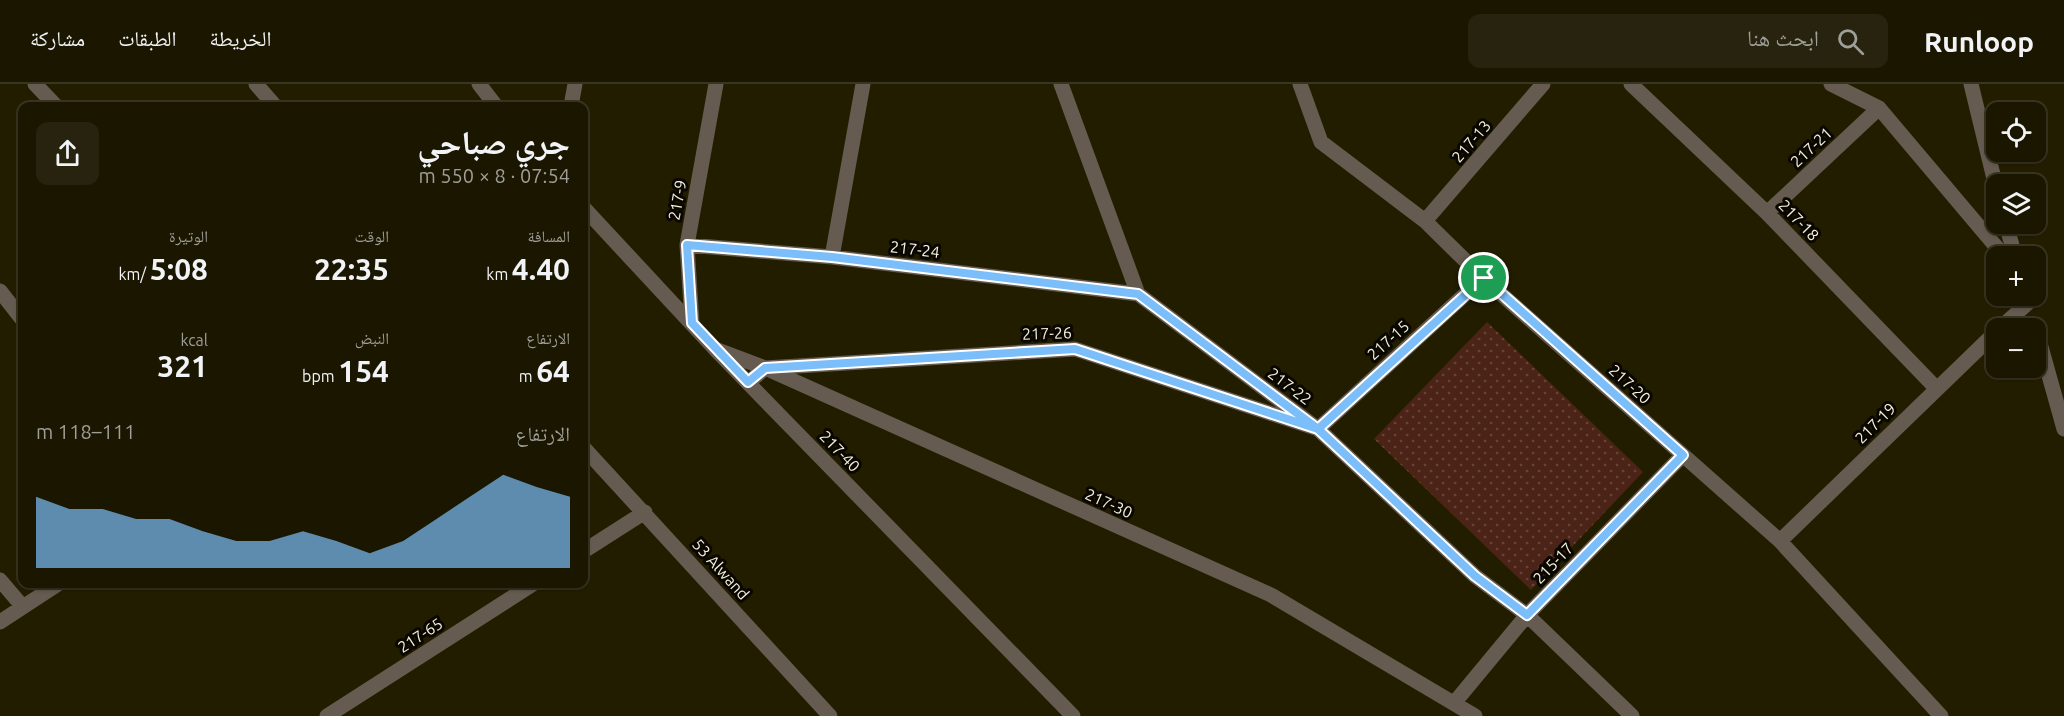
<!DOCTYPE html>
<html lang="ar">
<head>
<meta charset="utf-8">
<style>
	body { margin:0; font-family:Ubuntu,"Noto Naskh Arabic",sans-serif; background:#27230f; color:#f1f3f6; direction:rtl; height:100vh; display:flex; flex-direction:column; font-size:22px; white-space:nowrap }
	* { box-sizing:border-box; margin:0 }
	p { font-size:20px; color:#9f9f99 }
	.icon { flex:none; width:33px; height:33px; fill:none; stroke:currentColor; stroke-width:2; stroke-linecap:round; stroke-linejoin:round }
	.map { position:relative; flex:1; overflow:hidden; direction:ltr }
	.sheet { position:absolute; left:18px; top:18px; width:570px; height:486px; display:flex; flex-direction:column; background:#1a1600; border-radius:12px; box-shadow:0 2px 4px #0004,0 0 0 2px #383522; direction:rtl }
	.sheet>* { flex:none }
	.tools { position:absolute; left:1986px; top:18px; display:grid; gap:12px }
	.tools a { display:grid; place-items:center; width:60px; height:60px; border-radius:12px; background:#1a1600; box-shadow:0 2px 4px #0004,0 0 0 2px #383522; font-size:30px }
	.pin { position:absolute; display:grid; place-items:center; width:51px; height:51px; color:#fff; margin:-26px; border:3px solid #fff; border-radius:50%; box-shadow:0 2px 6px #0007 }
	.round { display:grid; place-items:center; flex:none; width:63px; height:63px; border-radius:12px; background:#27230f }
	.headline { display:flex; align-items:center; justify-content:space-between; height:102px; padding:0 18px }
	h1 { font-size:33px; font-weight:700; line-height:45px }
	.stats { display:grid; grid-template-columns:repeat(3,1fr); gap:9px; height:102px; padding:6px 18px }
	.stats div { display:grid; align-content:center }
	.stats b { font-size:30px; font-weight:700 }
	.stats small { font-size:16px; font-weight:400 }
	.stats p { font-size:16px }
	.chart { height:168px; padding:12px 18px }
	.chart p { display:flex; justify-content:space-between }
	.chart svg { width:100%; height:108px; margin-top:6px; fill:#7bbef9; opacity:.7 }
	header { display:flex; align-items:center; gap:36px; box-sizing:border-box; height:84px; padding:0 30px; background:#1a1600; border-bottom:2px solid #383522 }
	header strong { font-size:28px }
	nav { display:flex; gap:33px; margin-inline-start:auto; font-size:21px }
	.search { width:420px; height:54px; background:#27230f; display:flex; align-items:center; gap:15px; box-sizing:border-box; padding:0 21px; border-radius:12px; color:#9f9f99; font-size:22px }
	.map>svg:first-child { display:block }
	.park { fill:url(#park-dots) }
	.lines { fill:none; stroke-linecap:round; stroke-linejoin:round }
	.street { stroke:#655b50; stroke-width:15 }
	.route-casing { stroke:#fff; stroke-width:12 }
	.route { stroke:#7bbef9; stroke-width:8 }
	.labels { text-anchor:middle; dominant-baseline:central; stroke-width:6; stroke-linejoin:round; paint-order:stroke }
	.street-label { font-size:16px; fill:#f5f1df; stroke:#0a0701 }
</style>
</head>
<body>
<header>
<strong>Runloop</strong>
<div class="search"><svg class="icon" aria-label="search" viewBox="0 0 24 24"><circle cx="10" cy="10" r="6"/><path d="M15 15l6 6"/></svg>ابحث هنا</div>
<nav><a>الخريطة</a><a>الطبقات</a><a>مشاركة</a></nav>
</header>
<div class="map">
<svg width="2064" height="632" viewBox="0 0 2064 632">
	<defs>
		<pattern id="park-dots" width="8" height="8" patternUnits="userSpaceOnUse" patternTransform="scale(1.5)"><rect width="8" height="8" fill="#4b2317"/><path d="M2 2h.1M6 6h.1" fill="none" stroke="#664338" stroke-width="1.8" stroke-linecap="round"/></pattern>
	</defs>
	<rect width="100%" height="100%" fill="#231d00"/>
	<path class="park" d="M1487,238L1643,388L1531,506L1374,355Z"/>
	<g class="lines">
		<path class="street" d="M35,0L56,22
			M256,0L275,22
			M479,0L496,22
			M1061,0L1138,210L1318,345L1475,492L1527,531L1632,632
			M1300,0L1321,58L1425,137L1483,194L1780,457L1941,632
			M1631,0L1767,129L1936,304
			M1831,0L1879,24L2004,172
			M1971,0L1996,103
			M571,22L575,0
			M584,124L715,265L1073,632
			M1767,129L1879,24
			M1425,137L1543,0
			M2006,140L2015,172
			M687,161L832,173L1138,210
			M832,173L863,0
			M0,207L22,235
			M692,239L687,161L716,0
			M2000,244L2028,219
			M2036,245L2064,345
			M715,265L765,284L1271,511L1475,632
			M748,299L765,284L1075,265L1318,345L1483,194
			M584,364L830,632
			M1780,457L1996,248
			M584,467L645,428
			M0,496L23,523
			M0,538L58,500
			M1455,618L1527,531L1683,371
			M327,632L533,500"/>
	</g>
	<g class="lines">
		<g class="route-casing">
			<path id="route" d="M1484,194L1318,345L1138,210L832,173L687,161L692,239L748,298L765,284L1075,265L1318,345L1475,492L1527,531L1683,371L1484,194"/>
		</g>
		<use href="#route" class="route"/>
	</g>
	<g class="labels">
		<g class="street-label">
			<text transform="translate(1471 57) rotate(-49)">217-13</text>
			<text transform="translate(1811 63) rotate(-43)">217-21</text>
			<text transform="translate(677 116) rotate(-80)">217-9</text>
			<text transform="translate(1799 136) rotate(46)">217-18</text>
			<text transform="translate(915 165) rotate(7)">217-24</text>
			<text transform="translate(1047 249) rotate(-2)">217-26</text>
			<text transform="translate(1388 256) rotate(-42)">217-15</text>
			<text transform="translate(1630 300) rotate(42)">217-20</text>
			<text transform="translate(1290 302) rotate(37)">217-22</text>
			<text transform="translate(1875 339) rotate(-45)">217-19</text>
			<text transform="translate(840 367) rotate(46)">217-40</text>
			<text transform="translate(1109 419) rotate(24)">217-30</text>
			<text transform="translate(1553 479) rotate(-46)">215-17</text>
			<text transform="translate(721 485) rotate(48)">53 Alwand</text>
			<text transform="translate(420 551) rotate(-33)">217-65</text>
		</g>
	</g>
</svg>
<div class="tools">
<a><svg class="icon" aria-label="locate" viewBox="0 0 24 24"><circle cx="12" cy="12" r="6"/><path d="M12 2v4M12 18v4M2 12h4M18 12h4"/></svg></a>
<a><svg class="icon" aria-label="layers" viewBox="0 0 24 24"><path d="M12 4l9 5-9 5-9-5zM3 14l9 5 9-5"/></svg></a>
<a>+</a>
<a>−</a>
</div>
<div class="pin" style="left:1484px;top:194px;background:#1e9e55"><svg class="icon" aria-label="arrive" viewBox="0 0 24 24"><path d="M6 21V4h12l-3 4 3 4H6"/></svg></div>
<section class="sheet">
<div class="headline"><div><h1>جري صباحي</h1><p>07:54 · 8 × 550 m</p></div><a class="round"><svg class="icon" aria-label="share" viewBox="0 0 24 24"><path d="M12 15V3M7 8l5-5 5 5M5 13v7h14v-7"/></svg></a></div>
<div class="stats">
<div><p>المسافة</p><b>4.40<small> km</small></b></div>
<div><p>الوقت</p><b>22:35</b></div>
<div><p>الوتيرة</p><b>5:08<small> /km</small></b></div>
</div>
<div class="stats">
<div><p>الارتفاع</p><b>64<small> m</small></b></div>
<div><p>النبض</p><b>154<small> bpm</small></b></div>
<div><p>kcal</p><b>321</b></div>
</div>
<div class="chart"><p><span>الارتفاع</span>111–118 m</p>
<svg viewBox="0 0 160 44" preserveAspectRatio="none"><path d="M0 44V15L10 20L20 20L30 24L40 24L50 29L60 33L70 33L80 29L90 33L100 38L110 33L120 24L130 15L140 6L150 11L160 15V44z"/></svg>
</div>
</section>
</div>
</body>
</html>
